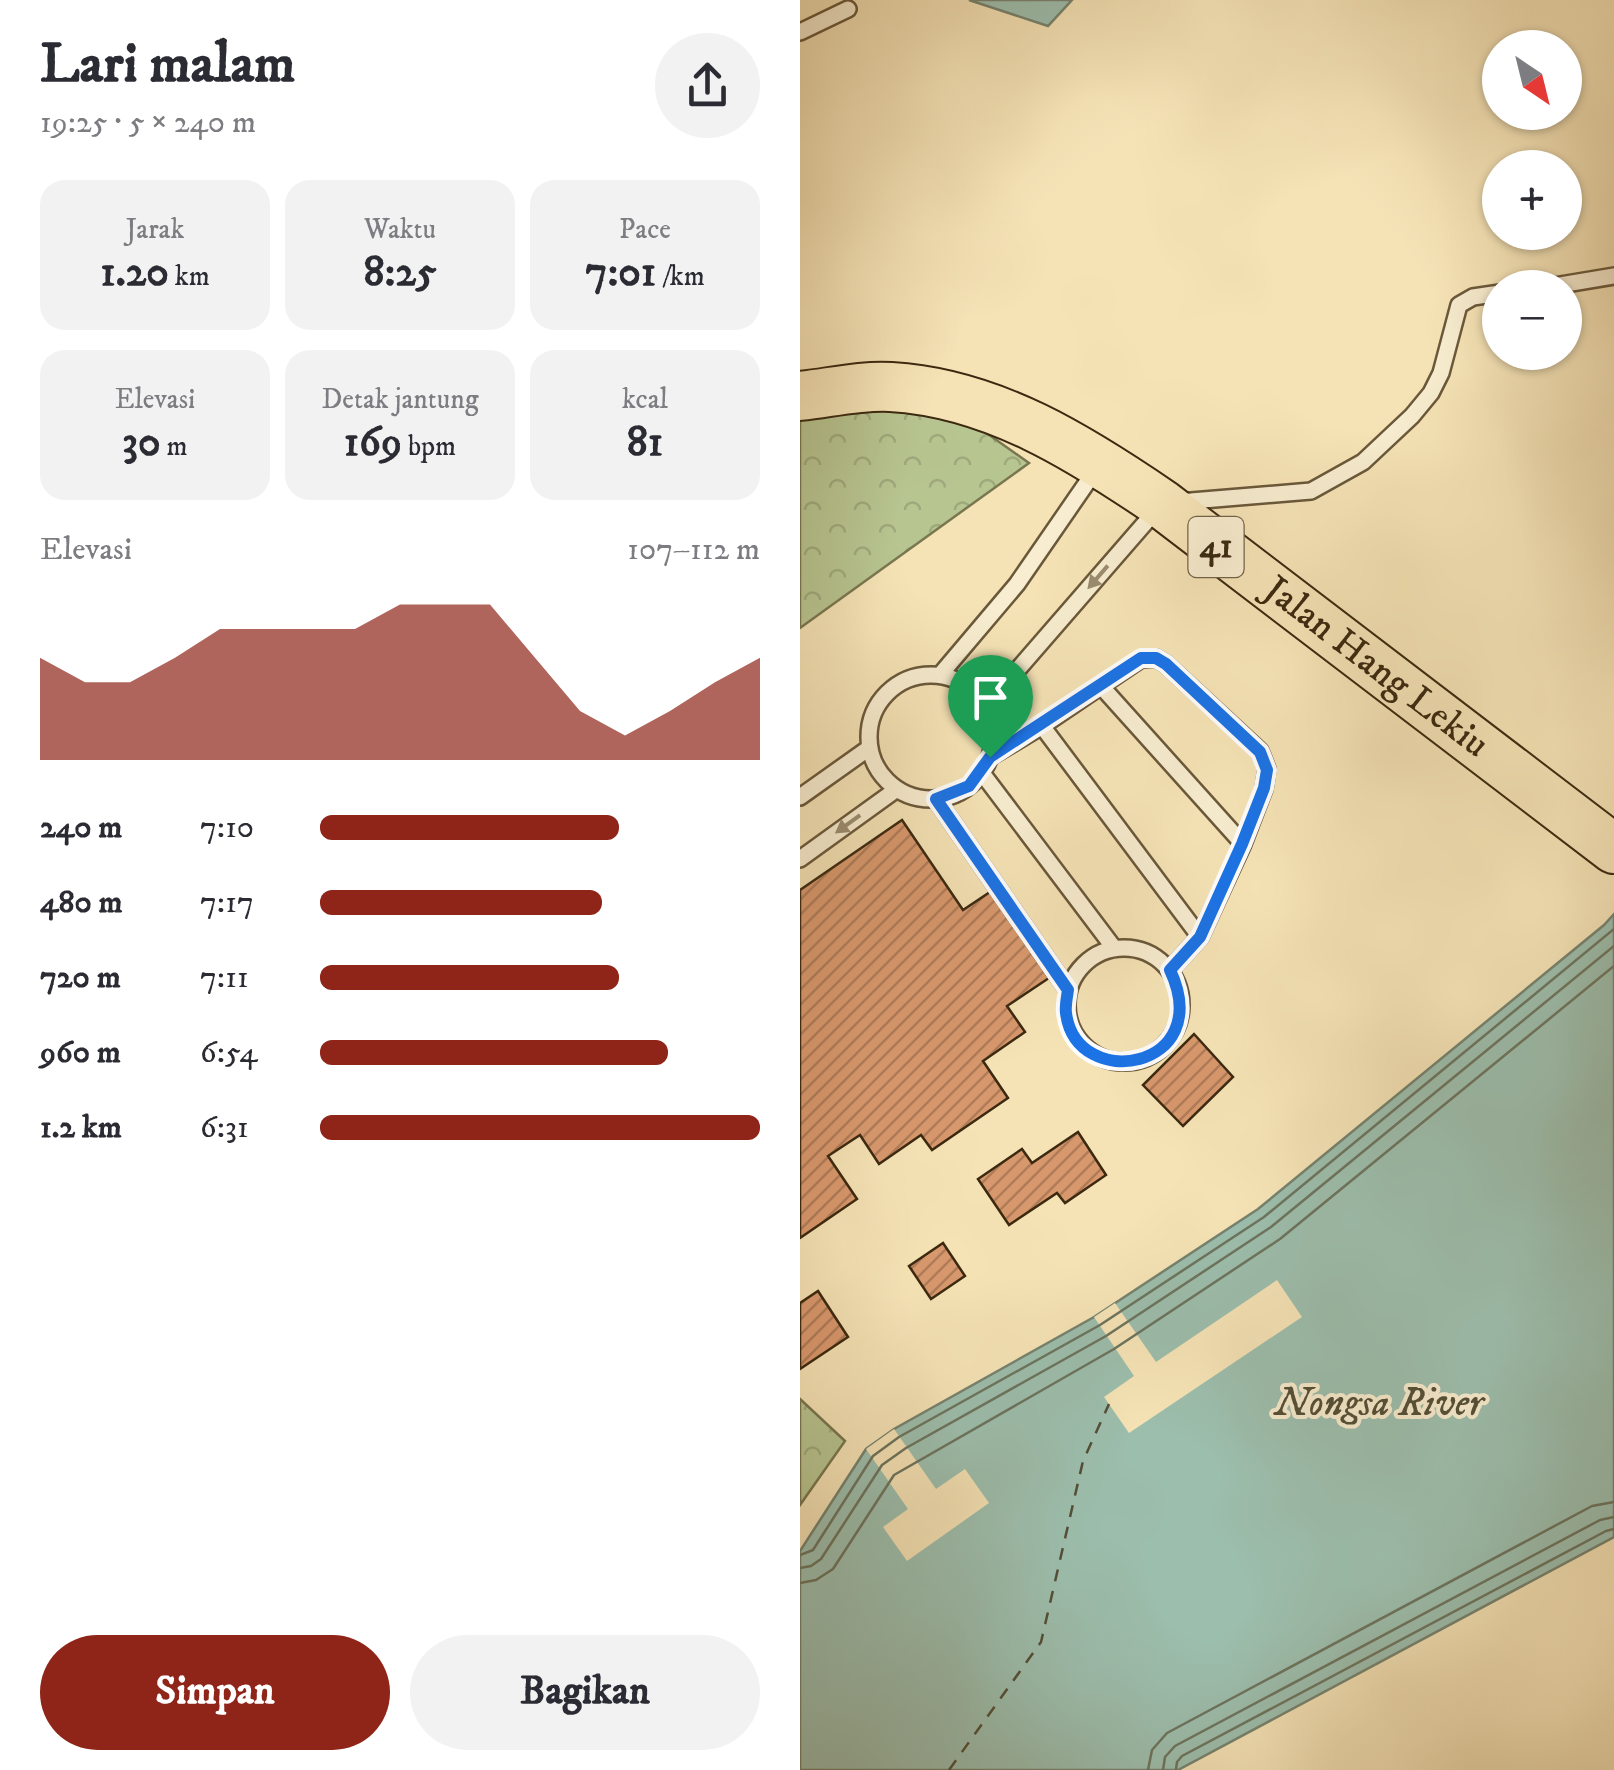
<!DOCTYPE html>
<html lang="id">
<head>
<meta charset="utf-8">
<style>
	body { margin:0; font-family:"IM FELL DW Pica",serif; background:#f2f2f3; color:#2b2b33; height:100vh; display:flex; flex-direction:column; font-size:38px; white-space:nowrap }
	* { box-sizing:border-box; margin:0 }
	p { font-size:32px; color:#7c7c81 }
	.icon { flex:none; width:55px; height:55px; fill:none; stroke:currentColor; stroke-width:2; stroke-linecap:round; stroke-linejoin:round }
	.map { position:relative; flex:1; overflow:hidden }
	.panel { display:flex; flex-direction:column; background:#fff; width:800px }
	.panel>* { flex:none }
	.needle { width:65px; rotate:145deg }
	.buttons { position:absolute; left:682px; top:30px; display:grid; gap:20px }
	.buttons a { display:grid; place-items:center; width:100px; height:100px; border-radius:50%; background:#fff; box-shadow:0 2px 8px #0004; font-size:50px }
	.pin { position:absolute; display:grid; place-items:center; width:85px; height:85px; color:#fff; margin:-102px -42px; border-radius:50% 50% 50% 0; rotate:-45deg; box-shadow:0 0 10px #0007 }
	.pin .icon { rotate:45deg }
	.round { display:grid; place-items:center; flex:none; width:105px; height:105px; border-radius:52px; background:#f2f2f3 }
	.head { display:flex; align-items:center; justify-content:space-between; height:170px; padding:0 40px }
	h1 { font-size:55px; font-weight:800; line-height:75px }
	.figures { display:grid; grid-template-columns:repeat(3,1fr); gap:15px; height:170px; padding:10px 40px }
	.figures div { display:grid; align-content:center; border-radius:25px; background:#f2f2f3; text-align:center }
	.figures b { font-size:42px; font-weight:800 }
	.figures small { font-size:28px; font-weight:400 }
	.figures p { font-size:28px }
	.chart { height:280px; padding:20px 40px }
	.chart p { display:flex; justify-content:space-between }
	.chart svg { width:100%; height:180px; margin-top:10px; fill:#8f2418; opacity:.7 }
	.cta { display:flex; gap:20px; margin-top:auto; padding:20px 40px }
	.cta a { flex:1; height:115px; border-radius:60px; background:#8f2418; color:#fff; font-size:40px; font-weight:800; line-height:115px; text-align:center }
	.cta a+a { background:#f2f2f3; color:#2b2b33 }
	ul { padding:0 40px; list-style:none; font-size:32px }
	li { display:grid; grid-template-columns:160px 120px 1fr; align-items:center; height:75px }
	li i { height:25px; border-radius:12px; background:#8f2418 }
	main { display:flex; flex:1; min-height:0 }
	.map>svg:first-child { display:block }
	.forest { fill:url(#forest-crowns); stroke:#797750; stroke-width:2.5 }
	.water { fill:#9cbead; stroke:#75826e; stroke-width:2.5 }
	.pier { fill:#f5e3b6 }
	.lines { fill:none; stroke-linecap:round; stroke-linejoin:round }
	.shore { stroke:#6c745e; stroke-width:2.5 }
	.ferry { stroke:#534e37; stroke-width:2.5; stroke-dasharray:12 10; stroke-linecap:butt }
	.building { fill:url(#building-hatch); stroke:#3b2910; stroke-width:2.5 }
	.service-casing { stroke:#6a583a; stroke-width:20 }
	.trunk-casing { stroke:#3b2910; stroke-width:52 }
	.service { stroke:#f8edd0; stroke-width:15 }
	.trunk { stroke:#f5e3b6; stroke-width:48 }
	.oneway { fill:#9a8b70 }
	.route-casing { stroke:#fff; stroke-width:20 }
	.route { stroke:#1a73e8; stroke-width:12 }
	.labels { text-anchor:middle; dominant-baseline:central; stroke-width:8; stroke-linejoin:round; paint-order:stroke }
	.shield { fill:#f8edd0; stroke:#74644a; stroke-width:2.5 }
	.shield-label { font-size:35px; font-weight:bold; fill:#3b2910 }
	.street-label { font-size:38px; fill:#3b2910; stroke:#f8edd0 }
	.water-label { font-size:40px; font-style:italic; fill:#534e37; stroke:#f8edd0 }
</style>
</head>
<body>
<main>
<section class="panel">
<div class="head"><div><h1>Lari malam</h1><p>19:25 · 5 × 240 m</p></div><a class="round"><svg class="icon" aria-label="share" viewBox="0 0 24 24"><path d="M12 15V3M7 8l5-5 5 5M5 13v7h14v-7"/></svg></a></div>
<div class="figures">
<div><p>Jarak</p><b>1.20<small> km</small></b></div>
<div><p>Waktu</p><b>8:25</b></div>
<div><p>Pace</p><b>7:01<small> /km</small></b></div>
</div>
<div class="figures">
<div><p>Elevasi</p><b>30<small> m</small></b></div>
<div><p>Detak jantung</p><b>169<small> bpm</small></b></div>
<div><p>kcal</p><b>81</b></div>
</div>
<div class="chart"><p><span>Elevasi</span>107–112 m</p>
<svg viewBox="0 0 160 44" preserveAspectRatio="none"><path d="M0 44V19L10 25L20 25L30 19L40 12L50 12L60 12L70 12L80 6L90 6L100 6L110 19L120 32L130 38L140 32L150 25L160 19V44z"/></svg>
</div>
<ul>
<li><b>240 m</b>7:10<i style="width:68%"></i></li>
<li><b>480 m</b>7:17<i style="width:64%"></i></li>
<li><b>720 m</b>7:11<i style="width:68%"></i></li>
<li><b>960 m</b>6:54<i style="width:79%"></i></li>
<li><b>1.2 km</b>6:31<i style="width:100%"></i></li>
</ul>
<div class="cta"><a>Simpan</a><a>Bagikan</a></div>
</section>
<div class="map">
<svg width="814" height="1770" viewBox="0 0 814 1770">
	<defs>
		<pattern id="forest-crowns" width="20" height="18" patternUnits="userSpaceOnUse" patternTransform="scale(2.5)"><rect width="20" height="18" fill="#b7c591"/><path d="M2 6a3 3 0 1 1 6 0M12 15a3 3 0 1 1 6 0" fill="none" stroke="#9ea97c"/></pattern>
		<pattern id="building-hatch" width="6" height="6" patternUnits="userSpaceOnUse" patternTransform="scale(2.5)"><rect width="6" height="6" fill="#d8986d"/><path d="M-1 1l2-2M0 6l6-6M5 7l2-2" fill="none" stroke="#b07c58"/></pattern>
	</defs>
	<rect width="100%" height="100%" fill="#f5e3b6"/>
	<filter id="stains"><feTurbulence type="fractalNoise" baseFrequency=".002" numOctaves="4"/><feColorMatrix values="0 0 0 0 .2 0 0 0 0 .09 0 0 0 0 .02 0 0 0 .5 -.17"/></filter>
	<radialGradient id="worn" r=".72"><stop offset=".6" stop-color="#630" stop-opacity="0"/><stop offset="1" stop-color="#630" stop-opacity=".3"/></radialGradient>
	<path class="forest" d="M0,404L161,415L229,463L0,628Z
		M0,1399L45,1441L0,1505Z"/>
	<path class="water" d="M169,0H272L248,26Z
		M814,914V1537L378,1770H0V1551L66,1449L94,1429L294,1317L458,1209L804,925Z"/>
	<path class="pier" d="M477,1280L502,1317L329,1433L304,1397L334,1376L294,1317L315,1303L356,1362Z
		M94,1429L136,1489L165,1469L189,1503L107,1561L83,1527L108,1509L66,1449Z"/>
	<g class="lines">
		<path class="shore" d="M0,1555L13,1550L73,1456L99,1437L300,1325L464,1217L814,929
			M0,1568L11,1566L21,1559L82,1465L106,1448L306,1336L471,1227L814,946
			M0,1583L16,1580L33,1569L94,1475L314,1349L480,1239L814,966
			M348,1770L352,1750L367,1733L792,1506L814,1502
			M363,1770L365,1757L375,1746L800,1520L814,1517
			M376,1770L377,1762L382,1756L806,1531L814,1529"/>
		<path class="ferry" d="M149,1770L241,1642L283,1461L309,1404"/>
	</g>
	<path class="building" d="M102,820L163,910L190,892L249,978L207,1006L225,1032L183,1061L208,1098L132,1150L121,1135L79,1164L60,1135L28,1156L57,1199L0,1238V890Z
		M394,1034L433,1077L383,1126L343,1085Z
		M278,1132L306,1175L265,1203L257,1193L209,1225L178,1179L222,1149L232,1163Z
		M143,1243L165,1276L131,1299L109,1266Z
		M18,1291L48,1337L0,1369V1303Z"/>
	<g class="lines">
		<g class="service-casing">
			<path id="service" d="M0,32L48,9
				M742,288L814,276
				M379,502L511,491L563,462L612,416L631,393L641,373L659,305L673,297L700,293
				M140,675L217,584L297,468
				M69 737a62 62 0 1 1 124 0a62 62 0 1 1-124 0Z
				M301,686L443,844
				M186,706L358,508
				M242,726L400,937
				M190,757L242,726L341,659L356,658L366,664L460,751L467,769L464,789L443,844L400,937L370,970
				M182,773L314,948
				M0,797L69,748
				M136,799L268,990
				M0,859L97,789
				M267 1005a57 57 0 1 1 114 0a57 57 0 1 1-114 0Z"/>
		</g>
		<g class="trunk-casing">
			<g id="trunk">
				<path id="s1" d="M0,396C29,393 62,385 91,387C193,393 280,448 362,504L814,849"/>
			</g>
		</g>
		<use href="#service" class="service"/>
		<use href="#trunk" class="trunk"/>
	</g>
	<defs><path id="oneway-solid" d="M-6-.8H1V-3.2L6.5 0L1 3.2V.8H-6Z" transform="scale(2.5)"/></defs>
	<g class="oneway">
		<use href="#oneway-solid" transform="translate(298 577) rotate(131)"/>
		<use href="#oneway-solid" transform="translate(48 824) rotate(144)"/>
	</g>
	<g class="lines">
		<g class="route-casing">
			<path id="route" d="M341,658H356L366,664L460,752L467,770L464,788L442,844L400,937L370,970C417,1070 276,1093 266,1013C265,1006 267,997 268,990L136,799L169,786L190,757Z"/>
		</g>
		<use href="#route" class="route"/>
	</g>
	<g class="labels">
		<rect class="shield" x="388.5" y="517" width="55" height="60" rx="8"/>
		<g class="shield-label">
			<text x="416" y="547">41</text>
		</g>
		<g class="street-label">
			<text stroke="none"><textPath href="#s1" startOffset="660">Jalan Hang Lekiu</textPath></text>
		</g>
		<g class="water-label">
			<text x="579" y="1404">Nongsa River</text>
		</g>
	</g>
	<rect width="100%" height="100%" filter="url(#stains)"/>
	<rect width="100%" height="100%" fill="url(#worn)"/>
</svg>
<div class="buttons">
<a><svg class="needle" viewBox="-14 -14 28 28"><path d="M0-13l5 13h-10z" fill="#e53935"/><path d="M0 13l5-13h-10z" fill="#7c7c81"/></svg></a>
<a>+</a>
<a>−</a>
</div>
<div class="pin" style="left:190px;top:757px;background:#1e9e55"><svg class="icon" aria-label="arrive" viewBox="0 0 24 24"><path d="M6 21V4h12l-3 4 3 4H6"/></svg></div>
</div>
</main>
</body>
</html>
